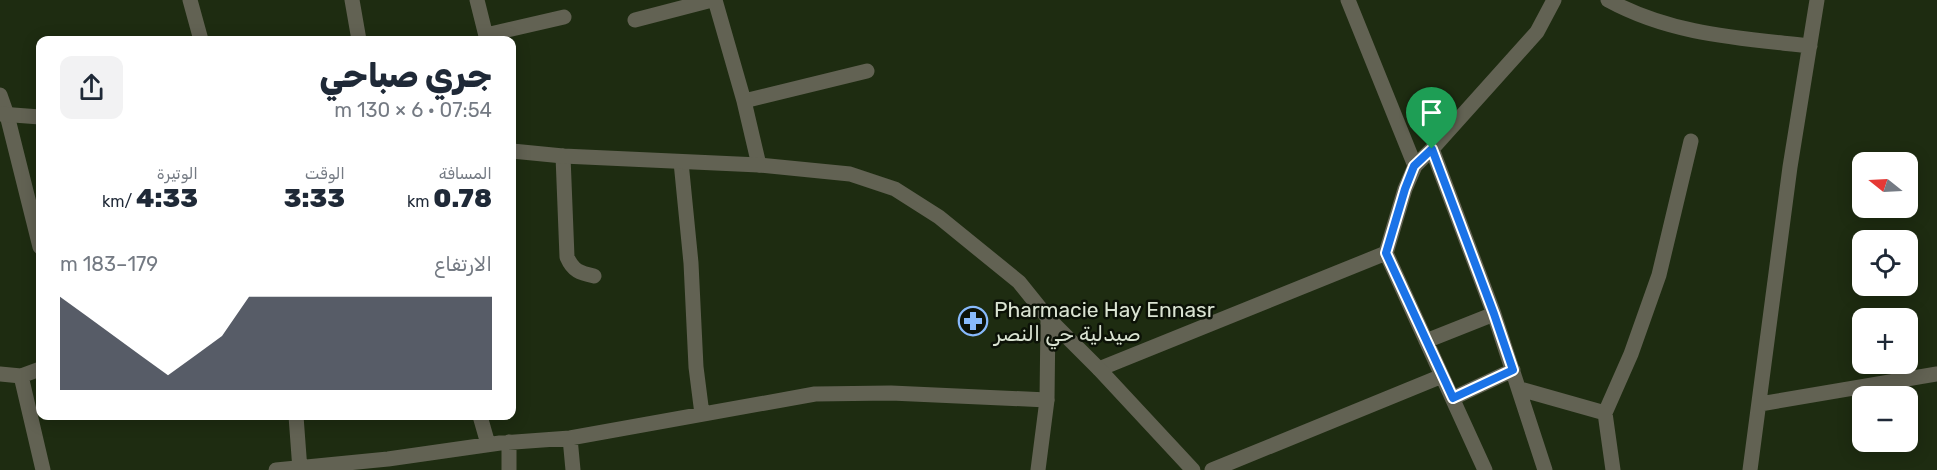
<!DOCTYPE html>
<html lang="ar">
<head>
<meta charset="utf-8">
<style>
	body { margin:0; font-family:Rubik,"Noto Sans Arabic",sans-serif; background:#f2f2f3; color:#1f2937; direction:rtl; height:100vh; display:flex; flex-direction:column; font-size:22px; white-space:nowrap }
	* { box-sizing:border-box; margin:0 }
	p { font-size:20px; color:#747a83 }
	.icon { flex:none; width:33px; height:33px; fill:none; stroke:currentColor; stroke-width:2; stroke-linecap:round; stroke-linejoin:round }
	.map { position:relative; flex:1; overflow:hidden; direction:ltr }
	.side { position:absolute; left:36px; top:36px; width:480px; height:384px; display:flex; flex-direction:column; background:#fff; border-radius:12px; box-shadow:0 3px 15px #0003; direction:rtl }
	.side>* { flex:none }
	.needle { width:39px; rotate:288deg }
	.tools { position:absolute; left:1852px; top:152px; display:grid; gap:12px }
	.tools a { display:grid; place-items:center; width:66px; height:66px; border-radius:12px; background:#fff; box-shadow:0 3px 15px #0003; font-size:30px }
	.pin { position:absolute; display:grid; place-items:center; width:51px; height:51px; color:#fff; margin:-62px -26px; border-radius:50% 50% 50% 0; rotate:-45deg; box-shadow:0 0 6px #0007 }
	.pin .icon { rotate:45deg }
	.round { display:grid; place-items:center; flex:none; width:63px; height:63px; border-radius:12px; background:#f2f2f3 }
	.head { display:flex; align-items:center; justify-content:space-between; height:102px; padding:0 24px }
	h1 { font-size:33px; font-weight:800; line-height:45px }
	.stats { display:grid; grid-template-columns:repeat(3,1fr); gap:9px; height:102px; padding:6px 24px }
	.stats div { display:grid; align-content:center }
	.stats b { font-size:26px; font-weight:800 }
	.stats small { font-size:16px; font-weight:400 }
	.stats p { font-size:16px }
	.chart { height:168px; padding:12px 24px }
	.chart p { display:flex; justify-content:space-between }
	.chart svg { width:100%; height:108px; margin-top:6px; fill:#111827; opacity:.7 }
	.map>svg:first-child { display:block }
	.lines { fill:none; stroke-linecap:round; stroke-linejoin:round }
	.minor { stroke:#626253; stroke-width:15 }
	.tertiary { stroke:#626253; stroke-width:15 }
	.route-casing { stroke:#fff; stroke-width:12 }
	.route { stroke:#1a73e8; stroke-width:8 }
	.labels { text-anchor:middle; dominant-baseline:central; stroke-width:5; stroke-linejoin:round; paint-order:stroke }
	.poi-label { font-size:21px; fill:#dae3d2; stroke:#0c1207; text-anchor:start }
</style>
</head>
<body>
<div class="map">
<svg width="1937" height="470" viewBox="0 0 1937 470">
	<rect width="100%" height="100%" fill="#1e2c11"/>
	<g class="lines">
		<path class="minor" d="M190,0L201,40
			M352,0L359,40
			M477,0L487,40
			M715,0L744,101L759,165
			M1608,0C1672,35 1739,38 1810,46
			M635,20L712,0
			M486,35L564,17
			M0,95L7,115L40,247
			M744,101L867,71
			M1432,149L1537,32L1554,0
			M563,156L567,257C573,271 580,273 594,276
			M681,162L691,263L696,367L702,414
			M1415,166L1432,149L1494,314L1545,470
			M1386,253L1485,470
			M1426,341L1494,314
			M40,369L21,376L43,470
			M1099,369L1386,253L1405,189L1415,166L1348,0
			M0,374L21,376
			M1520,389L1605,413
			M1453,398L1513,370
			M1760,404L1937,374
			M296,416L300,470
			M480,416L488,444
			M570,438L573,470
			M276,470L388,459L500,443L570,438L815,394L891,393L1047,400
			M509,470V442
			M1212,470L1442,376
			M1613,470L1605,413L1631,354L1659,275L1691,141
			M1750,470L1790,167L1817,0"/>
		<path class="tertiary" d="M0,114L40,117
			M512,151L563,156L759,165L850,174L895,189L939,217L1019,282L1048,318L1099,369L1193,470
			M1038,470L1047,400L1048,318"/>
	</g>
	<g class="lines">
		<g class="route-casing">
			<path id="route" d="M1432,149L1494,314L1513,370L1453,398L1386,253L1405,189L1414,166Z"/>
		</g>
		<use href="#route" class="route"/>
	</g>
	<defs>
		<g id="pharmacy-ring" transform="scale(1.5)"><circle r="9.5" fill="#0c1207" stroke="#88bafc" stroke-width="1.5"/><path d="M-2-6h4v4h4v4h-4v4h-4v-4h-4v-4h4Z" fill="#88bafc"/></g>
	</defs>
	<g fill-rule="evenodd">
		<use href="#pharmacy-ring" x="973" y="321"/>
	</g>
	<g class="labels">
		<g class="poi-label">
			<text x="994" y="309">Pharmacie Hay Ennasr<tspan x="994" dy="24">صيدلية حي النصر</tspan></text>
		</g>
	</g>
</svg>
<div class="tools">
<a><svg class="needle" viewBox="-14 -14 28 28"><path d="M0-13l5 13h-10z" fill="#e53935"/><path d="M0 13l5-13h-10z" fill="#747a83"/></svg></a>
<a><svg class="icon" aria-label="locate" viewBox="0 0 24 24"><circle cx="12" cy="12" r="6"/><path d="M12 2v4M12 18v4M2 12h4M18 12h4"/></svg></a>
<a>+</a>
<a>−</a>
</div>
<div class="pin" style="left:1432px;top:149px;background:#1e9e55"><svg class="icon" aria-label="arrive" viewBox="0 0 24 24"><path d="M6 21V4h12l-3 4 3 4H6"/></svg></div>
<section class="side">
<div class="head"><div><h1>جري صباحي</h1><p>07:54 · 6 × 130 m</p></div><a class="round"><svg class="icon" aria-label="share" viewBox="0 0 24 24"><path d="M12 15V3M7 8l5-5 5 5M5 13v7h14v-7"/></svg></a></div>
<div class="stats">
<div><p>المسافة</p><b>0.78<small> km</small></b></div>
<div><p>الوقت</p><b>3:33</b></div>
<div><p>الوتيرة</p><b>4:33<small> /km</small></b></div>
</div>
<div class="chart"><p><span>الارتفاع</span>179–183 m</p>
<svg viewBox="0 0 160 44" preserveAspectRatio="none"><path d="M0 44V6L10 14L20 22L30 30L40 38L50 30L60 22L70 6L80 6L90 6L100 6L110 6L120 6L130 6L140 6L150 6L160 6V44z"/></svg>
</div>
</section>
</div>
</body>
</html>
